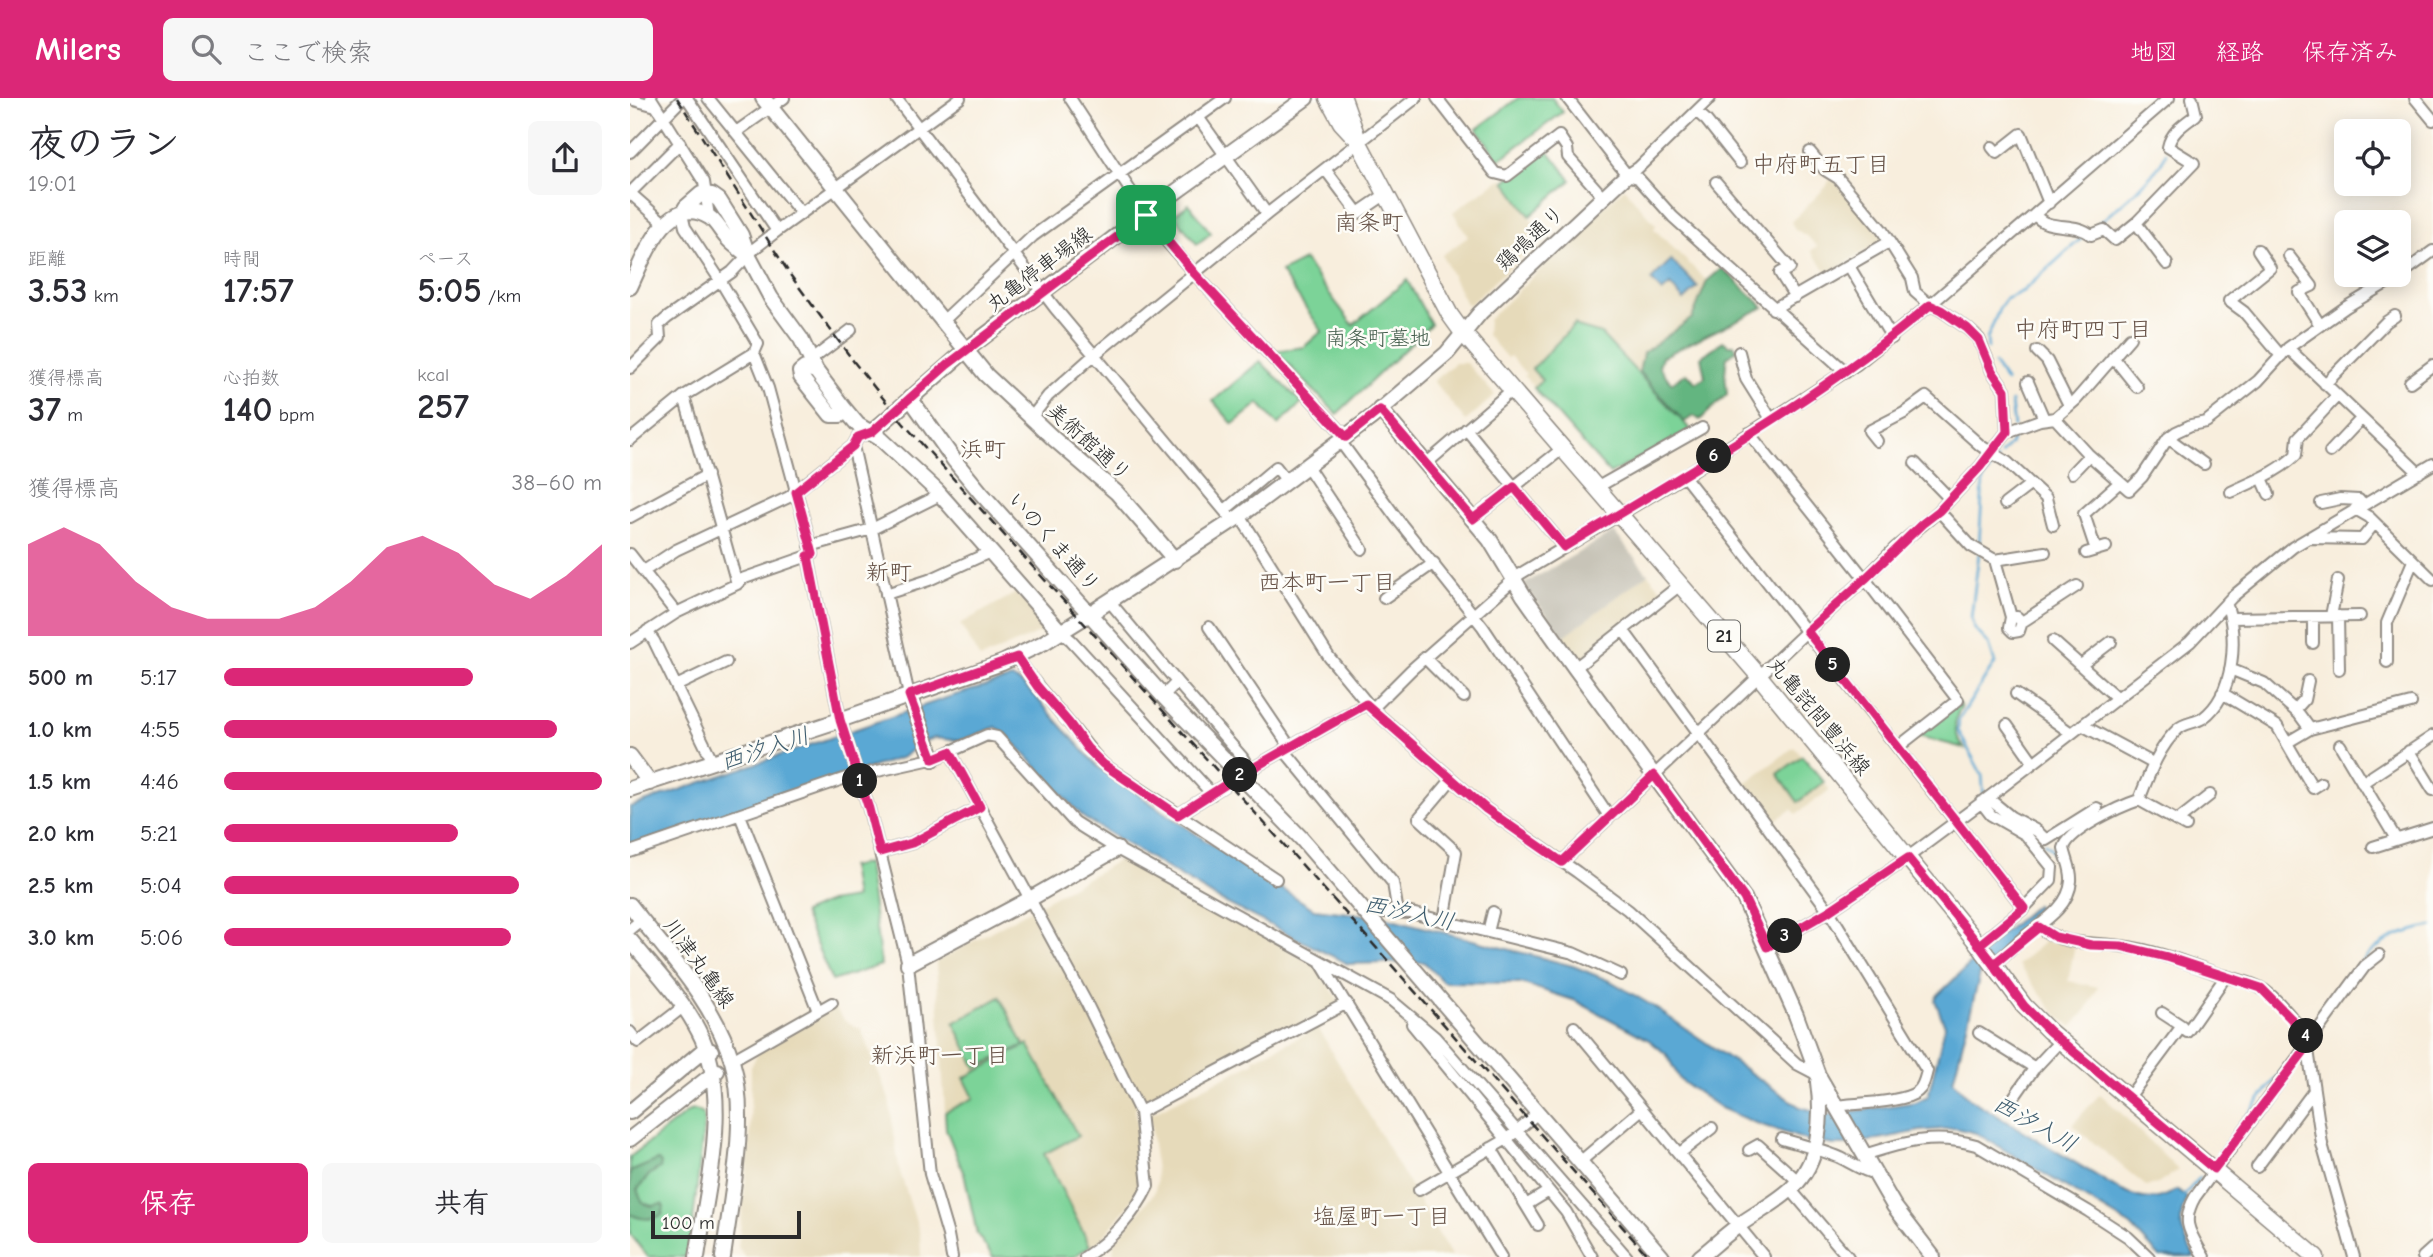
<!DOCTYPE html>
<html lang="ja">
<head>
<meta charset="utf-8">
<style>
	body { margin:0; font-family:"Comic Neue","Klee One",sans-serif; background:#f7f7f7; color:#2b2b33; height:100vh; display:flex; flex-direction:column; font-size:26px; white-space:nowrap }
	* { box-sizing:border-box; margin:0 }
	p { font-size:23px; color:#7c7c81 }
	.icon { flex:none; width:38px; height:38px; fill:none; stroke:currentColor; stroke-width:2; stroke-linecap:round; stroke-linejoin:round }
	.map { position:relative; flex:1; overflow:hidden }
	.drawer { display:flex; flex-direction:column; background:#fff; width:630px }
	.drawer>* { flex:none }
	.controls { position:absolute; left:1704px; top:21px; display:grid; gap:14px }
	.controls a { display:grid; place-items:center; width:77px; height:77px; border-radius:10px; background:#fff; box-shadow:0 4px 18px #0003; font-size:35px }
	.scale { position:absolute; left:21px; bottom:18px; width:150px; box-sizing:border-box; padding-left:7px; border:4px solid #2b2b2b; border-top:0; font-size:19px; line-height:24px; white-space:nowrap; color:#2b2b2b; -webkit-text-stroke:5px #fdfcf7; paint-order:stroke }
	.pin { position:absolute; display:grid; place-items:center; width:60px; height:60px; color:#fff; margin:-30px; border-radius:14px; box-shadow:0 4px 10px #0006 }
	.km { position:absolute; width:35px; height:35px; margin:-18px; border-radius:50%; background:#222; color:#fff; font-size:19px; line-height:35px; text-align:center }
	.round { display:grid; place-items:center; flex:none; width:74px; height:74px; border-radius:10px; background:#f7f7f7 }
	.headline { display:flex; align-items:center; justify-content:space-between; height:119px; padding:0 28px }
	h1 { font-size:38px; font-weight:800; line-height:52px }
	.metrics { display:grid; grid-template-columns:repeat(3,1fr); gap:10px; height:119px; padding:7px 28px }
	.metrics div { display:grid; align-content:center }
	.metrics b { font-size:35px; font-weight:800 }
	.metrics small { font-size:19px; font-weight:400 }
	.metrics p { font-size:19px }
	.chart { height:196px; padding:14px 28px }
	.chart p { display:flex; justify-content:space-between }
	.chart svg { width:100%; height:126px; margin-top:7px; fill:#db2777; opacity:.7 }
	.cta { display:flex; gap:14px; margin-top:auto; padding:14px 28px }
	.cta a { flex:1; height:80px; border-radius:10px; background:#db2777; color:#fff; font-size:28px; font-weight:800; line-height:80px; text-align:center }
	.cta a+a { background:#f7f7f7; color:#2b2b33 }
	ul { padding:0 28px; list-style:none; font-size:23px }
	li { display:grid; grid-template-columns:112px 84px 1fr; align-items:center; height:52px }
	li i { height:18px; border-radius:9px; background:#db2777 }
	header { display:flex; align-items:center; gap:42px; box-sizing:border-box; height:98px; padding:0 35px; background:#db2777; color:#fff }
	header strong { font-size:33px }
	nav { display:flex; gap:38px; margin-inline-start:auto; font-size:24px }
	.search { width:490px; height:63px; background:#f7f7f7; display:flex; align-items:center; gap:18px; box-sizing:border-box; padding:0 24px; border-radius:10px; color:#7c7c81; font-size:26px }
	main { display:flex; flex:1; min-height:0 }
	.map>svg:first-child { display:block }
	.built { fill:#e6daba }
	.industrial { fill:#c8c4b8 }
	.green { fill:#7bd398; stroke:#537f62; stroke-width:2 }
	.forest { fill:#64b580; stroke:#487056; stroke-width:2 }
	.water { fill:#5aa8d4; stroke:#426a80; stroke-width:2 }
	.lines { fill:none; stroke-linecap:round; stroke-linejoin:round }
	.stream { stroke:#5aa8d4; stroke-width:2.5 }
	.street-casing { stroke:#928c84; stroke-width:14 }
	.secondary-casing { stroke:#928c84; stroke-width:18 }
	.primary-casing { stroke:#928c84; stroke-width:19 }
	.street { stroke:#fff; stroke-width:10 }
	.secondary { stroke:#fff; stroke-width:14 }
	.primary { stroke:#fff; stroke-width:16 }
	.rail { stroke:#2b2b2b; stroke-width:2.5; stroke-dasharray:10 5; stroke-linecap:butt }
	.route-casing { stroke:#fff; stroke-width:14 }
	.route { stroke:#db2777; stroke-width:9 }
	.labels { text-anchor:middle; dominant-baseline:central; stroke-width:5; stroke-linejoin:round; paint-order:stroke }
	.shield { fill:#fdfcf7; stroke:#6a6a68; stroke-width:2 }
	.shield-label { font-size:19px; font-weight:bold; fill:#2b2b2b }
	.street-label { font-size:21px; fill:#2b2b2b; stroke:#fdfcf7 }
	.park-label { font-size:21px; fill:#435d4c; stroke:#fdfcf7 }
	.neighbourhood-label { font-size:23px; fill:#665247; stroke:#fdfcf7 }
	.water-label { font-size:23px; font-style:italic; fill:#3e5d6f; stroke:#fdfcf7 }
</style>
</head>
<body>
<header>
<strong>Milers</strong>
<div class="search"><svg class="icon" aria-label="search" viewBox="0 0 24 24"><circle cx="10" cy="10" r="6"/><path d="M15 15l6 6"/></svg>ここで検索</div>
<nav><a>地図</a><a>経路</a><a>保存済み</a></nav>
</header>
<main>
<section class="drawer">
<div class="headline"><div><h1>夜のラン</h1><p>19:01</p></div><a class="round"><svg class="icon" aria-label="share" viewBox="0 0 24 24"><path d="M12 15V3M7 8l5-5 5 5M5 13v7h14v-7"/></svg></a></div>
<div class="metrics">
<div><p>距離</p><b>3.53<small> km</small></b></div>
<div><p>時間</p><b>17:57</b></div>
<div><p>ペース</p><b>5:05<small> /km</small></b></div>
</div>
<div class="metrics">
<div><p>獲得標高</p><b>37<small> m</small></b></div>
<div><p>心拍数</p><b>140<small> bpm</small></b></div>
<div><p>kcal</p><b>257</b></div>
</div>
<div class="chart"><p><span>獲得標高</span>38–60 m</p>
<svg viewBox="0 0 160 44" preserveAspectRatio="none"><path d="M0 44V12L10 6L20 12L30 25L40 34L50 38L60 38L70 38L80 34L90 25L100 13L110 9L120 15L130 26L140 31L150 23L160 12V44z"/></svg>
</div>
<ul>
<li><b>500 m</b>5:17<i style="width:66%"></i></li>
<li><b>1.0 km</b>4:55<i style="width:88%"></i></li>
<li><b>1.5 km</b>4:46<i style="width:100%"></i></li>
<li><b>2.0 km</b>5:21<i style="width:62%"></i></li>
<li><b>2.5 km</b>5:04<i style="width:78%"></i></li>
<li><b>3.0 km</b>5:06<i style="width:76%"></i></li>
</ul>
<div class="cta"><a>保存</a><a>共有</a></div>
</section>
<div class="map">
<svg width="1803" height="1159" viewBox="0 0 1803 1159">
	<rect width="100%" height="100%" fill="#fdfcf7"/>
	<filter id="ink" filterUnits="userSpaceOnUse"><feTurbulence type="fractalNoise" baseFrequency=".0143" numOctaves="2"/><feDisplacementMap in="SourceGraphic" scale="14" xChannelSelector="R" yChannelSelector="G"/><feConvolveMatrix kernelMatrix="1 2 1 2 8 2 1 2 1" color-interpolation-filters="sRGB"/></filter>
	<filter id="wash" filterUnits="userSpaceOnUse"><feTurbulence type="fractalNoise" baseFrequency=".00686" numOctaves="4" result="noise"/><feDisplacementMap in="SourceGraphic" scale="28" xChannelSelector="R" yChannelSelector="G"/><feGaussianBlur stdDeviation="1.57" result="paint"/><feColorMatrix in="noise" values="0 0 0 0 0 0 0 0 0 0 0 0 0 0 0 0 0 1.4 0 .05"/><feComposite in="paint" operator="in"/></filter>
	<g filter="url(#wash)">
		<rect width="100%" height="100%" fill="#f8eedd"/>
		<path class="built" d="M872,80L913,138L839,207L836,206L812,157L838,139L823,114Z
			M1200,81L1208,86L1254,141L1199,176L1181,153L1187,148L1178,139L1165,131L1161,124L1196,89Z
			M994,90L1026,127L1024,131L1077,183L1062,220L1013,255L1009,274L1061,332L980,376L894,278L896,276L880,258L877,260L857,237L858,222Z
			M825,265H836L865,297L836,323L803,283Z
			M1018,476L1035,495L951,561L948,560L933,539Z
			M386,495L416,528L415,532L350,561L330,526Z
			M1164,649L1200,692L1166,716L1162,711L1140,726L1113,687Z
			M493,760L687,868L709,903L708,907L505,1009L514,1082L505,1098L472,1141L443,1159H363L347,1136L335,1079L316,1031L306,864Z
			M1419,839L1445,847L1438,883L1468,889L1457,911L1442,929L1426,916L1388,867Z
			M204,909L215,923L231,931L259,1001L269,1071L290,1136L291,1159H115L108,1149L120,1045L121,969L128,955Z
			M688,930L822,1159H483L484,1145L524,1095L527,1084L520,1016L625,964L624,961Z
			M1470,996L1489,1013L1548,1072L1528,1086L1516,1088L1442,1027Z"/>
		<path class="industrial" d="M984,434L1018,476L933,539L894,486Z"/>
		<path class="green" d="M888,0H922L933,14L869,62L847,31Z
			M917,51L941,82L900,118L875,83Z
			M559,106L581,135L567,146L544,117Z
			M674,162L723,227L777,182L801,226L707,316L645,253L674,249L692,233L651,174Z
			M945,226L948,229L971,236L1061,332L980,376L904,290L912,282L902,271Z
			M630,263L672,305L648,327L629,305L603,326L583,303Z
			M1329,606L1331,609C1322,624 1324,636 1334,650L1288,638Z
			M1172,658L1194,684L1168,704L1148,676Z
			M237,765L251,867L202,883L173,815L199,804L225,800L220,769Z
			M370,899L394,947L346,970L324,925Z
			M398,946L448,1038L414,1056L460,1148L443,1159H363L347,1136L335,1079L316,1031L315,1014L344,1000L334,980Z
			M66,1012L73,1016L74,1026L59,1159H18L0,1136V1059L59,1013Z"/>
		<path class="forest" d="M1092,170L1134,209L1032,259L1029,268L1041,285L1057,275L1066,285L1075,279L1071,259L1093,243L1098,247H1104L1107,252L1097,259L1095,275L1097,296L1070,322L1064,318L1054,324L1009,274L1013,255L1062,220L1077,183Z
			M28,1062L31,1065L30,1070L20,1076L7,1092L13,1105L22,1108L32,1106L34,1109L32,1117C20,1122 12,1122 0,1116V1074Z"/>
		<path class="water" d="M1041,162L1068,189L1054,202L1040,187L1032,194L1021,182Z
			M382,580L391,585L404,597L468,669L579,745L684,811L754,819L943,868L982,884L1021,907L1170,1009L1199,1017L1286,1004L1298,998L1315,928L1305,902L1308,897L1367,840L1406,807L1414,818L1350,876L1323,983L1340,1001L1492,1093C1512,1102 1527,1105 1546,1092L1557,1100C1545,1122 1553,1139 1565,1159H1530L1501,1128L1346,1035L1325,1030L1290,1033L1219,1047H1204L1179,1043L1123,1024L1091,1010L1050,982L1037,957L1019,942L946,903L891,885L813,884L794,864L718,866L588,801L454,720L378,638L366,629L331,643L304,640L291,645L273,659L0,748V709L319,599Z"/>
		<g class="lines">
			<path class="stream" d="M1461,132C1482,113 1528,79 1536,55
				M1358,250L1357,241L1370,209L1376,201L1393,193L1456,136
				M1364,266L1376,284
				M1381,304L1384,329
				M1371,356L1381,345L1383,335
				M1349,448L1353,383L1367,361
				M1349,455L1341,520L1344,530L1359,546L1365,565L1329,621L1328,632L1352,677L1354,700
				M1412,816L1426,805L1437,785L1421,751L1414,745
				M1733,863C1750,841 1776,833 1803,828
				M1589,1055L1656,967
				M1552,1100L1570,1079"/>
		</g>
	</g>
	<g filter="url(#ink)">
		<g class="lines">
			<g class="street-casing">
				<path id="street" d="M21,0L74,84L79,119
					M57,0L147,133
					M78,0L171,115
					M266,0L425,210L603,423
					M440,0L524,129L565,176L716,339
					M807,0L865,75L877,78L929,38L937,50L938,59L974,100
					M937,0L997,77L1008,80L1043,119L1216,274
					M1785,0L1803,22
					M0,1L26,8
					M1067,14L1076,22L1110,65
					M568,19L637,116
					M106,34L154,0
					M1362,49L1367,55L1391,36L1419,105
					M0,54L53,0
					M1180,54L1195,72L1208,80L1252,132L1282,180L1285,194L1300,207L1311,212L1337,230L1349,241L1362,273L1375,292L1377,334
					M695,71L728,115L756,96
					M997,77L1008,70L1080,0
					M1086,84L1160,170L1150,175L1165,199
					M0,95L50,45
					M0,95L34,125
					M1405,117C1418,134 1445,123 1461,137L1474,132L1485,142L1507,124L1564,65L1538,49C1541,34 1554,26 1566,17L1562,0
					M1506,125L1537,166
					M1628,152L1640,170L1599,203L1614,214L1651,258
					M1659,158L1682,188L1669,194L1690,227
					M1219,168L1262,240
					M1143,211L1259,144
					M313,223L403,138L595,0
					M1658,250L1789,375
					M1407,253L1417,263L1439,307
					M1109,254L1116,281L1141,321
					M124,255L138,290L183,456L178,458L210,622L239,711L278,866L300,1076L318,1137L322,1159
					M188,257L221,232
					M1483,259L1507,289
					M0,270L30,240L29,227L37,220L102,174L125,150L147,133L330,0
					M1398,284L1414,321
					M1780,284L1803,267
					M1695,286L1756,224L1765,218
					M54,298L107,486
					M401,320L418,298L464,257L637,116L786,0
					M1425,320L1446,302L1500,240
					M836,331L934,449
					M242,334L228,339L223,348L279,597
					M1119,335L1235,481L1328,602L1268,649
					M1538,340L1574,366
					M0,342L54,298L124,255L128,246L90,182L55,129L52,116
					M710,343L768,422L853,529L979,718
					M1247,343L1239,333L1274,315L1296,299L1351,348L1377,364L1416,400L1423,427
					M1700,354L1731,321
					M797,365L882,292
					M1285,365L1320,401
					M677,368L732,451
					M1442,375L1459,357
					M1054,378L1394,810L1349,847
					M1632,380L1639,396
					M966,390L1072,330
					M1601,394C1624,383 1647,375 1666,357L1668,340L1707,298
					M1691,405L1710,401L1729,402L1732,407
					M1375,406L1401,386
					M1725,411L1739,419L1803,482
					M595,412L646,369L657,383
					M1309,413L1341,448L1365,462L1415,454
					M610,418L699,559L742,611L856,711L947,774L998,812L1167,966L1188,977
					M0,419L77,377
					M843,421L932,351
					M1680,440L1732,441L1744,426
					M180,448L242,431L310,397
					M1466,452L1454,416L1490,384
					M1456,455L1476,449
					M0,456L46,515
					M1365,462L1381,519L1379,530L1383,534L1389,533L1392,524L1387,519H1381
					M14,473L46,452L159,399L223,348
					M256,496L299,482L360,454
					M754,500L804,465
					M480,504L547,584
					M1701,518L1708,482
					M1708,518L1709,571
					M1683,519V545
					M1601,520L1730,518
					M1392,524L1447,488
					M579,529L660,649
					M993,532L1199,813L1297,973C1295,980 1294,988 1288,993C1275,1005 1225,1005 1206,1008
					M17,533L24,543L83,664
					M430,533L441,542L582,696
					M1423,543L1487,600
					M0,545L46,515L107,486L112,481L178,458
					M387,559C400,581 418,600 434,619C448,635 458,651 473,666L646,781
					M795,560L834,599
					M1757,564V525L1783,463
					M1451,567L1481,544
					M945,570L1050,487
					M1600,571L1634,585L1669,616L1680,631
					M46,588L96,564
					M1592,595L1647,628L1683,690L1691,685
					M1386,596L1441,635
					M533,598L547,584L612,659L620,672
					M742,611L781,572L890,476L1054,378L1227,266L1300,207L1539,0
					M1665,612L1674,602L1678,583
					M1377,627L1403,664
					M1452,627L1519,663
					M1658,644L1680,631L1781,605
					M1710,647L1766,741
					M654,652L763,785L768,815
					M1779,653L1803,692
					M320,654L456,904L510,1014L518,1088C505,1116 481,1142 455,1159
					M1732,685L1803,638
					M1358,700L1381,719L1407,733L1416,742L1467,710
					M1509,702L1556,728
					M1351,704L1361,717L1396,737L1422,769L1421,782L1394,810
					M548,717L609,678L736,606
					M1547,723L1580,697
					M1743,749L1803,730
					M0,754L216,680L306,660L357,637L367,639L444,724L487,751L761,902L805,939L997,1159
					M250,754L282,745L350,709
					M932,764L1177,533L1235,481L1265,450L1309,413L1350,369L1377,334L1410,322L1425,320L1458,356L1499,392L1512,379L1538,340L1546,334L1561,327L1576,324L1628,283L1658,250L1716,209L1770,177L1803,153
					M754,814L781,815L943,855L991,877
					M814,823L826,754L789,720L821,682
					M1409,829C1432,848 1463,844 1491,848C1524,852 1557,865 1588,876C1601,880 1617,883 1629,889C1644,897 1673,929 1677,945L1692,1046L1724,1159
					M0,831L11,822
					M858,834L863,814
					M1137,849L1199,813L1266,768L1363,696L1560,544L1602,499L1663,449L1803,366
					M691,865L871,1159
					M1364,866C1374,858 1383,848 1393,840C1411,825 1439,810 1441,783C1442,771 1436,761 1434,750C1439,732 1491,708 1509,702C1518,679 1529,648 1548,631C1554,625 1565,625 1573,620C1604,597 1609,539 1596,505
					M188,913L202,905
					M782,926L936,1114L962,1159
					M944,929L1012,1011
					M0,934L8,944L53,909
					M1557,934L1596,878
					M1349,935L1405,970
					M102,962L188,913L110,717
					M1499,999L1552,928L1532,915
					M1382,1002L1403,972L1431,942
					M510,1014L717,905
					M1152,1041C1172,1047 1192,1052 1211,1060C1223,1066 1232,1073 1246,1076
					M861,1050L908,1127
					M1119,1052L1128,1047L1168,1083
					M1050,1055L1082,1030
					M1234,1057C1274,1044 1305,1035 1346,1047L1458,1113L1498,1139L1519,1159
					M951,1063L1012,1011L1134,1159
					M1627,1069L1683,994
					M789,1092L877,1041L908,1015
					M1161,1092L1218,1159
					M896,1107L919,1093
					M1574,1159C1561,1136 1550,1125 1565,1099L1735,868L1749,857
					M1793,1159L1803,1150"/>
			</g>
			<g class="secondary-casing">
				<path id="secondary" d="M133,0L356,277L424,341L487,395L545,462
					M52,116L56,109L71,96L82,97L89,102L111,137L118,157L141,200L171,241L186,273
					M0,189C13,162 36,93 79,119C86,123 91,134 97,140C103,147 111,152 118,157
					M175,270L186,273L213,309L210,317H201L171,279L170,274Z
					M280,300L324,362L351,395L533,598L671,740L1032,1159
					M213,309L228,327L251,341L307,393L430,533
					M750,311L860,442L894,498L945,570L1114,800L1166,917L1188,977L1264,1108L1303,1159
					M242,334L336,252L529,106L676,0
					M279,597L303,661
					M0,658L20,685
					M0,691L210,622L372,565L413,545L461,515L610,418L742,319L817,255L850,215L997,77
					M0,807C37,855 84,903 102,963C119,1018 101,1101 93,1159
					M0,842C23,870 51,899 68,932C103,996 77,1090 67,1159
					M278,866L400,801L487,751
					M0,1014L76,950L81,953
					M0,1041L87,973
					M1070,1159C1084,1148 1097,1135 1112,1125C1128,1114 1147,1104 1162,1090C1190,1064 1193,1020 1188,984"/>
			</g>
			<g class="primary-casing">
				<path id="primary" d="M698,0L711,24L723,37
					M713,0L729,45L820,217L833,235L1129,578L1349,847L1394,908L1419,933L1686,1159"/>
			</g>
			<use href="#street" class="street"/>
			<use href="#secondary" class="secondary"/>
			<use href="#primary" class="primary"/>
			<path class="rail" d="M47,0L161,178L224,264L273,325L721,821L1019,1159"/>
		</g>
	</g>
	<g class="lines" filter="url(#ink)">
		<g class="route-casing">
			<path id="route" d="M516,117L317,267L242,334L228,339L223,348L166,394L183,456L178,458L210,622L239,711L250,754L282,745L350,709L320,654L303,661L279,597L387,559L407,588L439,625L457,650L473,666L548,717L609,678L736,606L856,711L932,764L1024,677L1114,800L1137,849L1199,813L1278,760L1349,847L1394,908L1419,933L1584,1071L1678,948L1675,935L1631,890L1537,859L1491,848L1461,847L1425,839L1409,829L1364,866L1349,847L1394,810L1177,533L1235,481L1292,426L1309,413L1350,369L1377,334L1375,292L1362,273L1349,242L1337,230L1311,212L1300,207C1188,302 1059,373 934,449L884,389L843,421L750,312L716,339L565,176L516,117"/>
		</g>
		<use href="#route" class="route"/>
	</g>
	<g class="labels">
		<rect class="shield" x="1078" y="522.5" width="32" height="31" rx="5"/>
		<g class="shield-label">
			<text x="1094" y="538">21</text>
		</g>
		<g class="street-label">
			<text transform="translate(900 140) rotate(-43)">鶏鳴通り</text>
			<text transform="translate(409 171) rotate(-37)">丸亀停車場線</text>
			<text transform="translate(459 344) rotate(42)">美術館通り</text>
			<text transform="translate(424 444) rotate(48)">いのくま通り</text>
			<text transform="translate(1189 618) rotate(50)">丸亀詫間豊浜線</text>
			<text transform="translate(69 865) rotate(54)">川津丸亀線</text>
		</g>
		<g class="park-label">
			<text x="748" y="240">南条町墓地</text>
		</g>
		<g class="neighbourhood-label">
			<text x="1191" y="66">中府町五丁目</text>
			<text x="739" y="124">南条町</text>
			<text x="1453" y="231">中府町四丁目</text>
			<text x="353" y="351">浜町</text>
			<text x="259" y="474">新町</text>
			<text x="697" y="484">西本町一丁目</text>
			<text x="310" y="957">新浜町一丁目</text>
			<text x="752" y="1118">塩屋町一丁目</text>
		</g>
		<g class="water-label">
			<text transform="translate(135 651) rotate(-18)">西汐入川</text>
			<text transform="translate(779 815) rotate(12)">西汐入川</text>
			<text transform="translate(1405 1026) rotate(29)">西汐入川</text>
		</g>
	</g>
</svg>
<div class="controls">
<a><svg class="icon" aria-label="locate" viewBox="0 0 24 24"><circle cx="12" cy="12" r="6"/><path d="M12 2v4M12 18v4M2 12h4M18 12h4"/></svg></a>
<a><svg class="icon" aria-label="layers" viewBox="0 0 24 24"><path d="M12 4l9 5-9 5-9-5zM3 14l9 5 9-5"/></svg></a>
</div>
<div class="scale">100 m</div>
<div class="pin" style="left:516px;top:117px;background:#1e9e55"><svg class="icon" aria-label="arrive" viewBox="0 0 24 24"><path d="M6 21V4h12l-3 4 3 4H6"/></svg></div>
<b class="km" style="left:230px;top:683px">1</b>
<b class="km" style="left:610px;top:677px">2</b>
<b class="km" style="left:1155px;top:838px">3</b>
<b class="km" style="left:1676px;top:938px">4</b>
<b class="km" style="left:1203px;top:567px">5</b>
<b class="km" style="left:1084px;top:358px">6</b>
</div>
</main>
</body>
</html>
